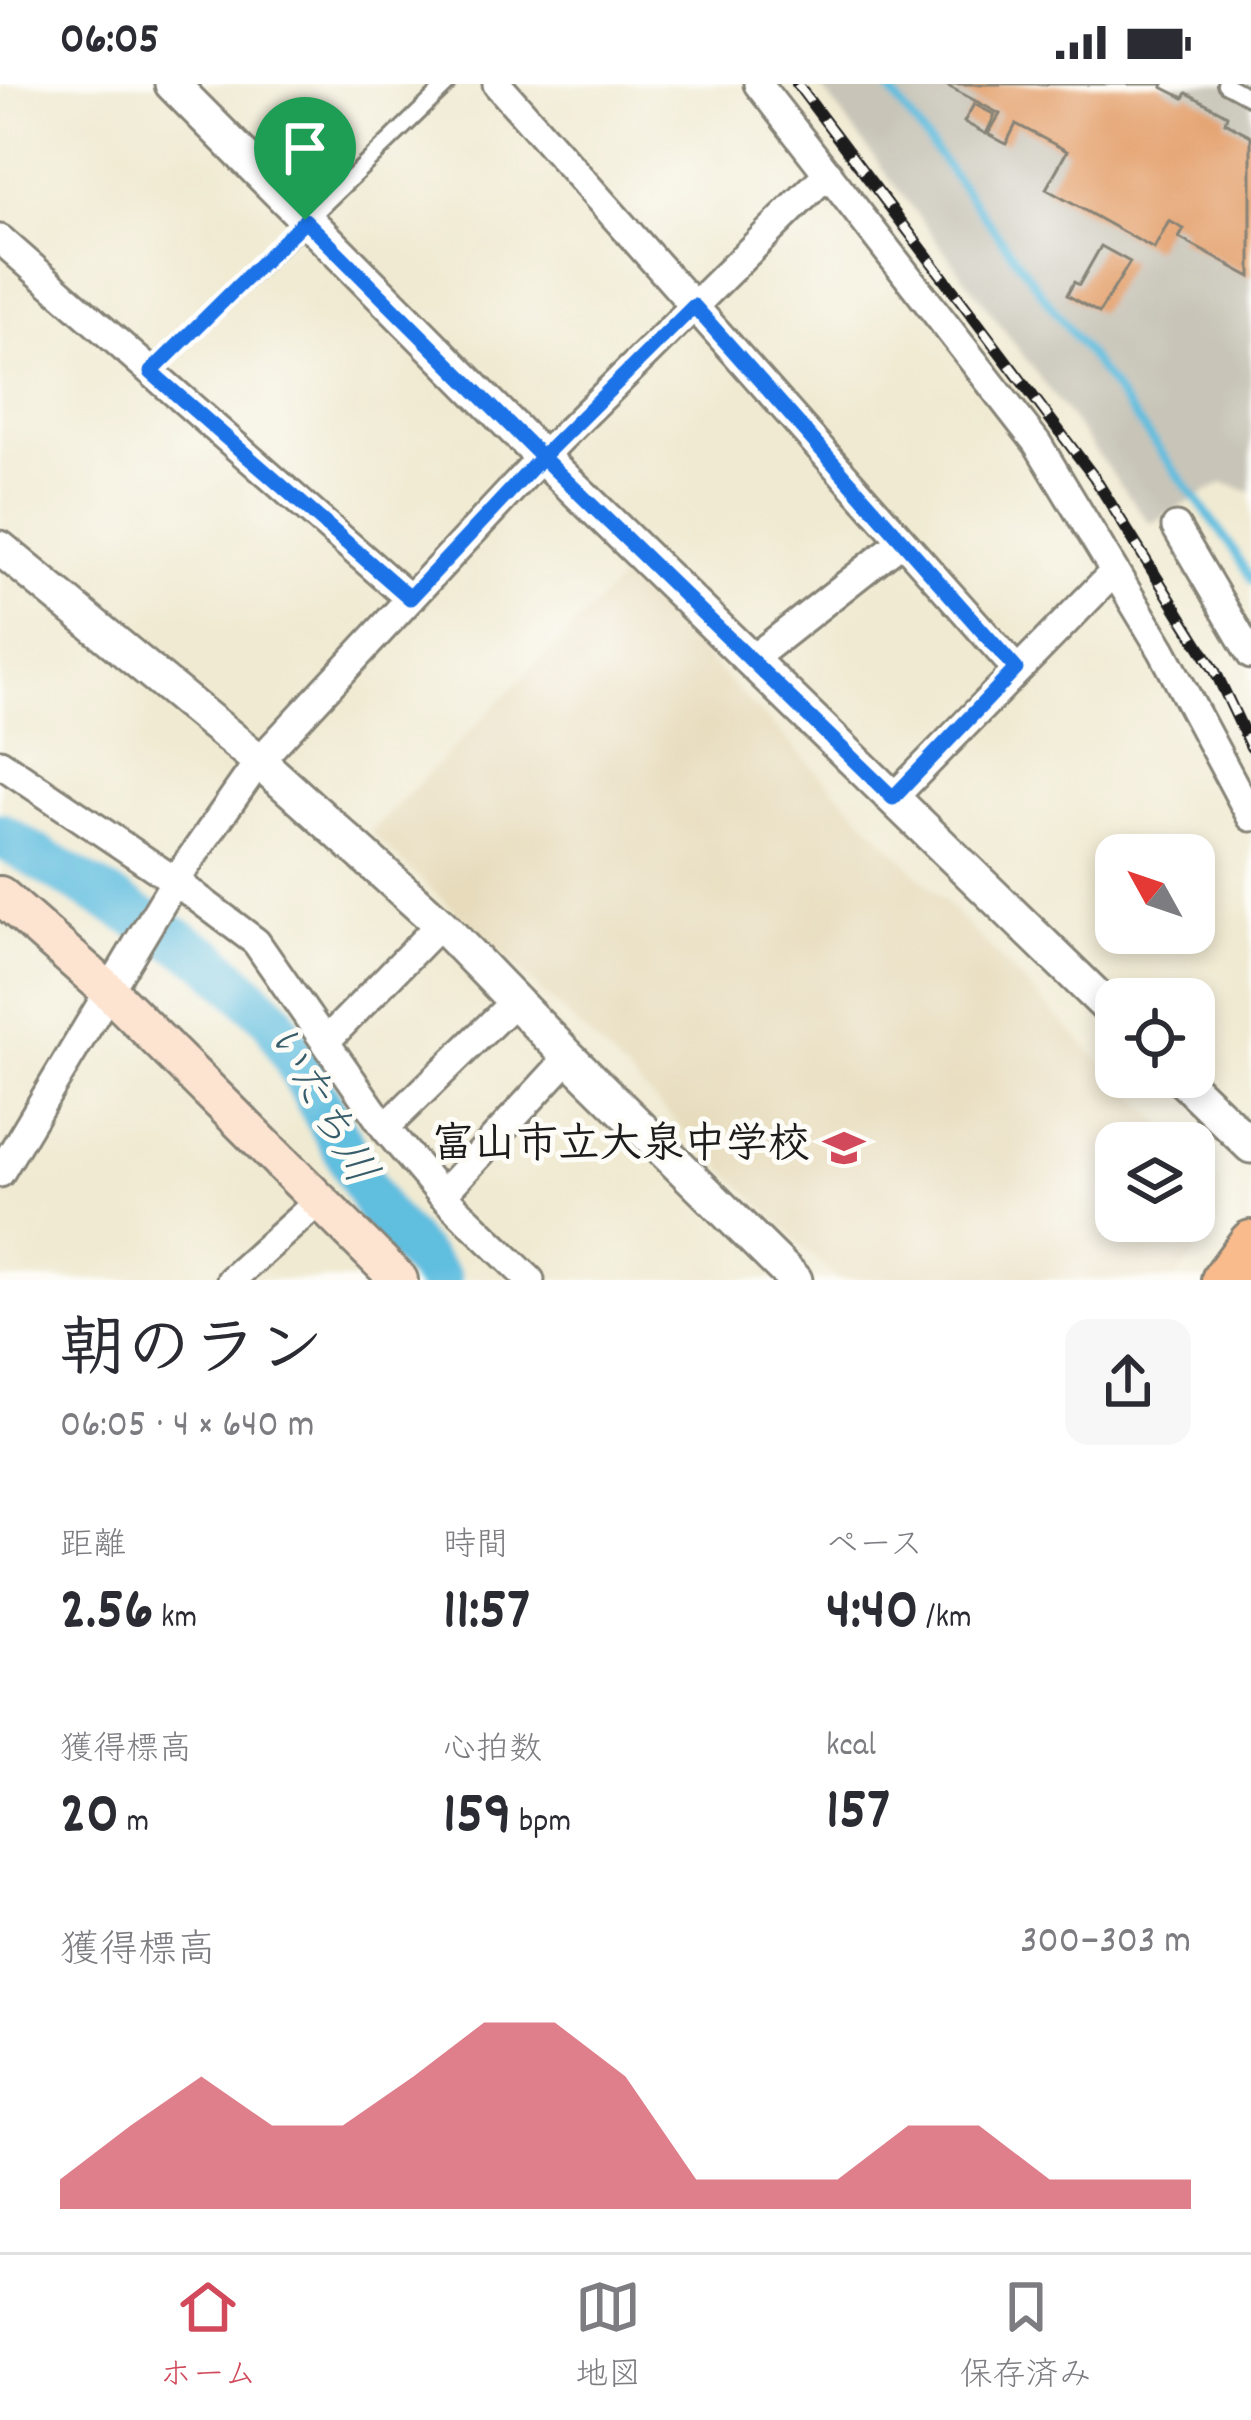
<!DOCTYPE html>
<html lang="ja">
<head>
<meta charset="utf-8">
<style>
	body { margin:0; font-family:Dekko,"Klee One",sans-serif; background:#f7f7f7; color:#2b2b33; height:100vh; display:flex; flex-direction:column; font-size:45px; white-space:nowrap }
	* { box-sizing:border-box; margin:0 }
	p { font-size:39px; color:#7c7c81 }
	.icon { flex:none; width:66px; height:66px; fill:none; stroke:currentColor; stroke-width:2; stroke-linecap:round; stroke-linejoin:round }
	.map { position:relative; height:1196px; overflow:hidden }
	.details { display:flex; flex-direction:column; background:#fff; flex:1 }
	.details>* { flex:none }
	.needle { width:78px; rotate:310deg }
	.fabs { position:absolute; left:1095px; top:750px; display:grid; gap:24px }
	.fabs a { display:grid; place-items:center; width:120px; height:120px; border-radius:24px; background:#fff; box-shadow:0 6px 18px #0003; font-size:60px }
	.pin { position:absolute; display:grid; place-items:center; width:102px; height:102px; color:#fff; margin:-123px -51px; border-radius:50% 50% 50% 0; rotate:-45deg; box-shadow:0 0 12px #0007 }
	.pin .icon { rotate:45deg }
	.round { display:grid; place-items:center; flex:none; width:126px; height:126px; border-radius:24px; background:#f7f7f7 }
	.head { display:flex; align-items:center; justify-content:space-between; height:204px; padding:0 60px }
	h1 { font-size:66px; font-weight:700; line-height:90px }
	.stats { display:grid; grid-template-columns:repeat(3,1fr); gap:18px; height:204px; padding:12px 60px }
	.stats div { display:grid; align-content:center }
	.stats b { font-size:60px; font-weight:700 }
	.stats small { font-size:33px; font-weight:400 }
	.stats p { font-size:33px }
	.chart { height:336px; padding:24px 60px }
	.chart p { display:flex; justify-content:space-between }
	.chart svg { width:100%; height:216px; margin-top:12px; fill:#d1495b; opacity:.7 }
	.status { display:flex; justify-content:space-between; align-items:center; height:84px; padding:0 60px; background:#fff; direction:ltr }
	.status svg { height:33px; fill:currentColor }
	.tabs { display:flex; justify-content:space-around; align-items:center; height:168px; border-top:3px solid #e1e1e2; background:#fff; font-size:33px; color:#7c7c81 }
	.tabs a { display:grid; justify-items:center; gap:6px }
	.tabs .current { color:#d1495b }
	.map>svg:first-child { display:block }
	.built { fill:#e6daba }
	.industrial { fill:#c8c4b8 }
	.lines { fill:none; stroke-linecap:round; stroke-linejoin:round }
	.stream { stroke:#61bedf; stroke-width:8 }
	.river { stroke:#61bedf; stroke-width:45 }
	.building { fill:#e39d67 }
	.service-casing { stroke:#868377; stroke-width:20 }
	.minor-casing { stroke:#868377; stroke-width:33 }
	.tertiary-casing { stroke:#868377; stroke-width:39 }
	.secondary-casing { stroke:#868377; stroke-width:42 }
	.primary-casing { stroke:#868377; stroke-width:48 }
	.service { stroke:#fff; stroke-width:14 }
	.minor { stroke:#fff; stroke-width:27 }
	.tertiary { stroke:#fff; stroke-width:33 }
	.secondary { stroke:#fde4d1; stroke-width:36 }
	.primary { stroke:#fabb8c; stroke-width:42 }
	.rail-casing { stroke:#1c1c1c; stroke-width:12 }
	.rail { stroke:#fdfcf7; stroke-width:8; stroke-dasharray:22; stroke-linecap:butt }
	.route-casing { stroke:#fff; stroke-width:24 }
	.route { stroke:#1a73e8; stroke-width:15 }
	.labels { text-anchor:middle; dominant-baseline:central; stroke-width:10; stroke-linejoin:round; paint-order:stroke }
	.poi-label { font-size:42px; font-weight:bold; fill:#1c1c1c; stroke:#fdfcf7; text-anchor:end }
	.water-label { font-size:45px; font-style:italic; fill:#385d6a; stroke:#fdfcf7 }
</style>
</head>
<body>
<div class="status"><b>06:05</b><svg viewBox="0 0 49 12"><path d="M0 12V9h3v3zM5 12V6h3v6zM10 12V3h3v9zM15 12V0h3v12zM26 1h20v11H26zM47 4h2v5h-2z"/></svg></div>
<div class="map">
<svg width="1251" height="1196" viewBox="0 0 1251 1196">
	<rect width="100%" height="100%" fill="#fdfcf7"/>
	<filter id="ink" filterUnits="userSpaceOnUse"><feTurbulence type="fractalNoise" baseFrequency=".00833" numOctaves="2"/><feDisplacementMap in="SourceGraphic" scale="24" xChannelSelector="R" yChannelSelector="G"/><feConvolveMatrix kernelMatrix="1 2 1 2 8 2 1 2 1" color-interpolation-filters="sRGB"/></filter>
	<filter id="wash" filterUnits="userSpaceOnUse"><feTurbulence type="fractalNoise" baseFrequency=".004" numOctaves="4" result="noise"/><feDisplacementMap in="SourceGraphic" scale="48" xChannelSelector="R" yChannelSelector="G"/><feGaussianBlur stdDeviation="2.7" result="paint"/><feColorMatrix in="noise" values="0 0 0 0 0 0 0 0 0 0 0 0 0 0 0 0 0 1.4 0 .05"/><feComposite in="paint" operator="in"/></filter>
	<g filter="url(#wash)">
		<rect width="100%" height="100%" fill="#f0ead2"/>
		<path class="built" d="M625,491L1181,1059H1116V1137H1194V1072L1221,1100L1219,1140L1174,1196H837L595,958L370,748Z"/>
		<path class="industrial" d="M819,0H1251V408L1223,399L1150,440Z"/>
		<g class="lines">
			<path class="stream" d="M885,0L1229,459L1251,496"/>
			<path class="river" d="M0,751L208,874L273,935L378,1126L439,1196"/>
		</g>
		<g id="blocks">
			<path class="building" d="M944,0H1163L1162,3L1184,14L1187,9L1227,31L1225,38L1251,52V193L1179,154L1184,145L1169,137L1154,165L1046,105L1067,67L1016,40L1006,60L988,50L1000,30Z
				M974,20L995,31L986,50L964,38Z
				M1101,162L1130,178L1099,229L1067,211L1074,198L1079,201Z"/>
		</g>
	</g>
	<g filter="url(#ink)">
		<use href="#blocks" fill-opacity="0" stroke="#868377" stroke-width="3"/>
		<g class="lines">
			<g class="service-casing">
				<path id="service" d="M1225,0L1251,14
					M151,288L448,0"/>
			</g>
			<g class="minor-casing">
				<path id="minor" d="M497,0L1016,585
					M758,0L1037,359L1162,566L1251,733
					M0,155L410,515
					M1176,443L1251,571
					M751,576L902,457
					M0,679L175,797L256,858L385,1044L442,1111L530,1196
					M893,714L1114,488
					M326,957L440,840
					M385,1044L515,917
					M0,1089L175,797L259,677L542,373L828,89
					M442,1111L569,973
					M231,1196L319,1117"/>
			</g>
			<g class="tertiary-casing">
				<path id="tertiary" d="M172,0L542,373L1116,931
					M0,464L259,677L440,840L569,973L795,1196
					M1180,993L1251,1062"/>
			</g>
			<g class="secondary-casing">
				<path id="secondary" d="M0,811L109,907L399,1196"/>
			</g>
			<g class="primary-casing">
				<path id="primary" d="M1223,1196L1251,1158"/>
			</g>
			<use href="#service" class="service"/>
			<use href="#minor" class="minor"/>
			<use href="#tertiary" class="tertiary"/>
			<use href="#secondary" class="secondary"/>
			<use href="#primary" class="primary"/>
			<g class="rail-casing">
				<path id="rail" d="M797,0L1094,393L1215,587L1251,663"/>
			</g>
			<use href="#rail" class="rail"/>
		</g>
	</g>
	<g class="lines" filter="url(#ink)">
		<g class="route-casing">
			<path id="route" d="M305,136L542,373L893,714L1016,585L694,222L542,373L410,514L151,288L305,136"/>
		</g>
		<use href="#route" class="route"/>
	</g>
	<defs>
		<g id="school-bare" transform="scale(3.24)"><path d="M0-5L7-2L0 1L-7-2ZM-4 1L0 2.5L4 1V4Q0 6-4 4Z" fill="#d1495b" stroke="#fdfcf7" stroke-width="2.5" paint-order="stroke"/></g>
	</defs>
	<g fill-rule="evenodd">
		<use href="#school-bare" x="844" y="1064"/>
	</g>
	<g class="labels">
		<g class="poi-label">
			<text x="810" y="1064">富山市立大泉中学校</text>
		</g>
		<g class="water-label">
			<text transform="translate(318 1022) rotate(60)">いたち川</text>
		</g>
	</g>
</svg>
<div class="fabs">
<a><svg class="needle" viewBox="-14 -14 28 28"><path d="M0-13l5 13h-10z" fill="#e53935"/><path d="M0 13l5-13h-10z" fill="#7c7c81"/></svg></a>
<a><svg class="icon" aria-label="locate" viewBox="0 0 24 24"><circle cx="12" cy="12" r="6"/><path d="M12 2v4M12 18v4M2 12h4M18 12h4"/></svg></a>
<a><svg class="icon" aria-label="layers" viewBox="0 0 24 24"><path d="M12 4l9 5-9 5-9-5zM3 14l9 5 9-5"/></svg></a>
</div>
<div class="pin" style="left:305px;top:136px;background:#1e9e55"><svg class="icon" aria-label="arrive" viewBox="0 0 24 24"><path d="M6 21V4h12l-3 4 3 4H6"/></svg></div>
</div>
<section class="details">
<div class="head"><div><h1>朝のラン</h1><p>06:05 · 4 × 640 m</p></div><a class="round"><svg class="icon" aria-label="share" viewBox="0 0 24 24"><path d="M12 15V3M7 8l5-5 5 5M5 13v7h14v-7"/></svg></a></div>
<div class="stats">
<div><p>距離</p><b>2.56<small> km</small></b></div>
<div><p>時間</p><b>11:57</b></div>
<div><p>ペース</p><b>4:40<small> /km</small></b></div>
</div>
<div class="stats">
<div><p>獲得標高</p><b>20<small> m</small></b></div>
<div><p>心拍数</p><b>159<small> bpm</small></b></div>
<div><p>kcal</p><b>157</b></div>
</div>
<div class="chart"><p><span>獲得標高</span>300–303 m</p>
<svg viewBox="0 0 160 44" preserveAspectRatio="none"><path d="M0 44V38L10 27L20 17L30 27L40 27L50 17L60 6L70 6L80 17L90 38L100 38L110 38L120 27L130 27L140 38L150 38L160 38V44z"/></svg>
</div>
</section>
<nav class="tabs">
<a class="current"><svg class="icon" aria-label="home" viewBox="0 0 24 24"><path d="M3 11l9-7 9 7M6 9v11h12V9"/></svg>ホーム</a>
<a><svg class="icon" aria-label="map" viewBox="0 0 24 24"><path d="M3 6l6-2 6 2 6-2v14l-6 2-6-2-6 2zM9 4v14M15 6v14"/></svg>地図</a>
<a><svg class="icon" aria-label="saved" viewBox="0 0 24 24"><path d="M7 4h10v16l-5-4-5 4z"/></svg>保存済み</a>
</nav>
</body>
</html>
